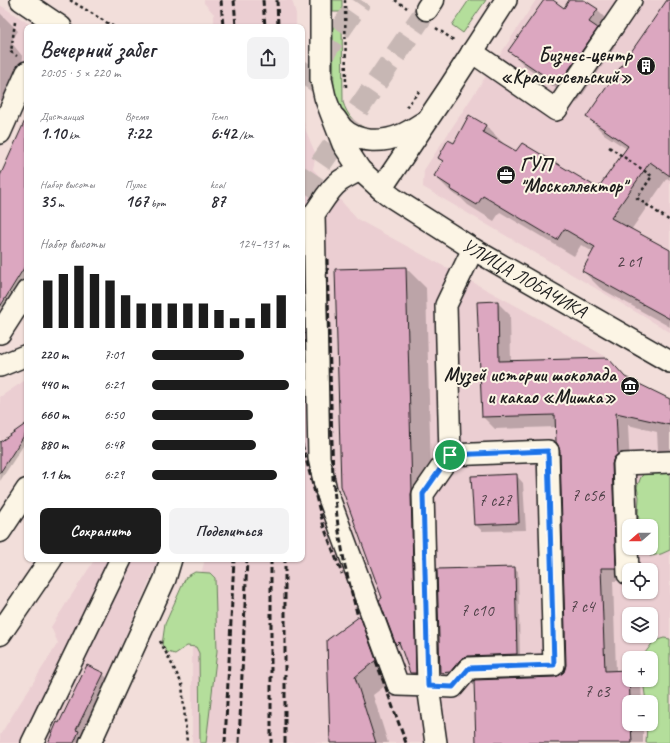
<!DOCTYPE html>
<html lang="ru">
<head>
<meta charset="utf-8">
<style>
	body { margin:0; font-family:Caveat,sans-serif; background:#f2f2f3; color:#2b2b33; height:100vh; display:flex; flex-direction:column; font-size:15px; white-space:nowrap }
	* { box-sizing:border-box; margin:0 }
	p { font-size:13px; color:#7c7c81 }
	.icon { flex:none; width:22px; height:22px; fill:none; stroke:currentColor; stroke-width:2; stroke-linecap:round; stroke-linejoin:round }
	.map { position:relative; flex:1; overflow:hidden }
	.side { position:absolute; left:24px; top:24px; width:281px; height:538px; display:flex; flex-direction:column; background:#fff; border-radius:8px; box-shadow:0 1px 3px #0004 }
	.side>* { flex:none }
	.needle { width:26px; rotate:250deg }
	.fabs { position:absolute; left:622px; top:519px; display:grid; gap:8px }
	.fabs a { display:grid; place-items:center; width:36px; height:36px; border-radius:8px; background:#fff; box-shadow:0 1px 3px #0004; font-size:20px }
	.pin { position:absolute; display:grid; place-items:center; width:34px; height:34px; color:#fff; margin:-17px; border:2px solid #fff; border-radius:50%; box-shadow:0 1px 4px #0007 }
	.round { display:grid; place-items:center; flex:none; width:42px; height:42px; border-radius:8px; background:#f2f2f3 }
	.headline { display:flex; align-items:center; justify-content:space-between; height:68px; padding:0 16px }
	h1 { font-size:22px; font-weight:700; line-height:30px }
	.metrics { display:grid; grid-template-columns:repeat(3,1fr); gap:6px; height:68px; padding:4px 16px }
	.metrics div { display:grid; align-content:center }
	.metrics b { font-size:17px; font-weight:700 }
	.metrics small { font-size:11px; font-weight:400 }
	.metrics p { font-size:11px }
	.chart { height:112px; padding:8px 16px }
	.chart p { display:flex; justify-content:space-between }
	.chart svg { width:100%; height:72px; margin-top:4px; stroke:#1c1c1c; stroke-width:6 }
	.action { display:flex; gap:8px; margin-top:auto; padding:8px 16px }
	.action a { flex:1; height:46px; border-radius:8px; background:#1c1c1c; color:#fff; font-size:16px; font-weight:700; line-height:46px; text-align:center }
	.action a+a { background:#f2f2f3; color:#2b2b33 }
	ul { padding:0 16px; list-style:none; font-size:13px }
	li { display:grid; grid-template-columns:64px 48px 1fr; align-items:center; height:30px }
	li i { height:10px; border-radius:5px; background:#1c1c1c }
	.map>svg:first-child { display:block }
	.built { fill:#ebced2; fill-rule:evenodd }
	.green { fill:#b4de9b; stroke:#687d5c }
	.shadow { fill:#0003 }
	.building { fill:#dca7c0; stroke:#1c1c1c }
	.lines { fill:none; stroke-linecap:round; stroke-linejoin:round }
	.major-tunnel { stroke:#c7b7b4; stroke-width:22; stroke-dasharray:22 11; stroke-linecap:butt }
	.minor-casing { stroke:#1c1c1c; stroke-width:24 }
	.major-casing { stroke:#1c1c1c; stroke-width:25 }
	.path { stroke:#1c1c1c; stroke-width:2.5; stroke-dasharray:3 3; stroke-linecap:butt }
	.minor { stroke:#fcf5e5; stroke-width:21 }
	.major { stroke:#fcf5e5; stroke-width:22 }
	.rail { stroke:#1c1c1c; stroke-width:3; stroke-dasharray:6 3; stroke-linecap:butt }
	.route-casing { stroke:#fff; stroke-width:8 }
	.route { stroke:#1a73e8; stroke-width:5 }
	.labels { text-anchor:middle; dominant-baseline:central; stroke-width:4; stroke-linejoin:round; paint-order:stroke }
	.number-label { font-size:17px; fill:#4c3f45 }
	.poi-label { font-size:19px; font-weight:bold; fill:#1c1c1c; stroke:#fcf5e5; text-anchor:end }
	.street-label { font-size:19px; fill:#1c1c1c; stroke:#fcf5e5 }
</style>
</head>
<body>
<div class="map">
<svg width="670" height="743" viewBox="0 0 670 743">
	<rect width="100%" height="100%" fill="#f2deda"/>
	<filter id="ink" filterUnits="userSpaceOnUse"><feTurbulence type="fractalNoise" baseFrequency=".025" numOctaves="2"/><feDisplacementMap in="SourceGraphic" scale="8" xChannelSelector="R" yChannelSelector="G"/><feConvolveMatrix kernelMatrix="1 2 1 2 8 2 1 2 1" color-interpolation-filters="sRGB"/></filter>
	<g filter="url(#ink)">
		<path class="built" d="M204,0H292L296,14V27H214V14L204,3Z
			M536,0H670V332L423,187L424,170Z
			M0,5L34,27H27V58L0,117Z
			M302,117L306,131L316,155L313,169L357,219L522,309L608,358L625,377L668,398L670,395V743H192V609L205,559H302ZM629,526H651V548H629ZM629,570H651V592H629ZM629,614H651V636H629ZM629,658H651V680H629ZM629,702H651V724H629Z
			M27,379V431L0,473V397Z
			M95,559H158L156,566L78,743H0V735L58,643L51,627Z"/>
		<path class="green" d="M333,0H342V12H333Z
			M469,0H486L463,33L452,25Z
			M342,21L343,102C347,115 355,125 368,129L367,131L346,121L334,99L333,22Z
			M659,468L670,473V550L661,554L650,556L644,548H651V526H640L638,514L639,497L637,487L641,477L648,469Z
			M195,572L210,573L215,578L217,651L206,743H200L199,653L196,647L187,646L175,654L167,652L162,645L165,624L186,577Z
			M664,638L670,639V743H646L647,724H651V702H646L643,680H651V658H644L645,653L654,641Z"/>
		<path class="shadow" d="M545,0H552L564,9L571,0H583L597,10L615,28L607,39L615,47L577,103L528,69L510,51Z
			M669,0H670V180L667,178L631,230L670,252V327L600,288L583,271L593,252L581,245L574,256L500,212L494,221L468,205L461,198L452,193L435,176L443,162L439,158L454,144L470,117L486,126L503,143L502,144L516,153L598,190L627,149L604,134L587,117Z
			M0,13L18,31L11,42L23,57L21,70L27,75V99L0,148Z
			M27,119V281L0,317V178Z
			M406,268L426,288L432,510L431,693L411,673L403,650L397,644L381,600L383,598Z
			M497,302L510,315L511,362L620,371L627,379L669,399L670,397V462L658,450L657,432L628,425L630,467L628,580L613,581L616,671L629,680H638L641,684L642,702H629V724H643V743H477L555,678L564,673L567,665L561,450L556,427L495,429L483,417Z
			M27,425V440L0,481V443Z
			M516,475L523,483L526,530L482,531L475,524Z
			M514,568L518,571L520,657L453,675L444,676L441,672Z
			M360,617L378,636L394,679L373,695L388,743H331Z
			M103,674L112,683L86,743H49L59,724Z"/>
		<path class="building" d="M544,0H553L564,8L569,0H584L598,9L589,22L598,28L558,85L508,51Z
			M667,0H670V176L650,162L611,218L670,250V319L582,271L595,247L564,229L557,240L483,196L477,205L450,189L451,187L434,176L443,161L438,158L448,140L454,143L469,115L486,125L483,132L516,151L522,143L598,188L628,146L586,117Z
			M27,116V263L0,307V176Z
			M406,267L412,490L411,494L416,673H410L399,642L396,645L379,600L382,598L341,486L335,269Z
			M498,301L499,361L608,358L625,377L670,399V425L616,413L618,454L614,458L612,464L616,568H601L605,671L629,670L630,702H629V724H631L632,743H476L474,681L475,680L555,677L560,675L564,672L566,665L560,451L558,445L556,442L555,415L482,417L477,302Z
			M27,423V431L0,473V442Z
			M517,474L519,523L474,525L471,476Z
			M515,567L517,654L468,656L464,657L460,660L450,672L440,673L437,569Z
			M360,616L376,660L355,677L376,743H330L327,640Z
			M87,665L104,673L76,730L79,731L74,743H48L57,722L59,723Z"/>
		<g class="lines">
			<path class="major-tunnel" d="M302,85L361,0
				M302,191L427,9"/>
			<g class="minor-casing">
				<g id="minor">
					<path d="M21,0L61,27"/>
					<path id="s1" d="M321,0V79L325,97L331,113L343,144L360,170L381,189L393,198L473,249L670,362"/>
					<path d="M472,52L556,110L631,0"/>
					<path d="M335,118C337,121 340,125 342,128C357,143 382,143 401,135C409,132 417,126 425,122"/>
					<path d="M0,133L27,72"/>
					<path d="M360,170C354,173 346,177 340,181C329,189 322,203 314,214L319,458L326,490L398,685L428,686L436,743"/>
					<path d="M381,189L449,88L506,0"/>
					<path d="M0,333L27,291"/>
					<path d="M0,366L27,355"/>
					<path d="M450,455L548,451L554,665L469,668L453,687L428,686L423,494L450,455L446,305L473,249"/>
					<path d="M628,574L624,464L670,462"/>
					<path d="M32,743L121,559"/>
					<path d="M90,743L165,579L171,559"/>
				</g>
			</g>
			<g class="major-casing">
				<path id="major" d="M427,9L433,0
					M0,531L27,490
					M0,634L51,559"/>
			</g>
			<path class="path" d="M70,0L114,27
				M345,0L346,89
				M395,0L407,8
				M15,22L11,52L17,56
				M436,28L455,41
				M406,107L421,89
				M609,147L652,176L637,198L670,221
				M160,641L182,684L187,743"/>
			<use href="#minor" class="minor"/>
			<use href="#major" class="major"/>
			<path class="rail" d="M221,0L223,27
				M234,0L236,27
				M263,0L265,27
				M277,0L278,27
				M327,259L333,479L338,526L345,566L358,617
				M302,444L324,527L342,574
				M271,559V743
				M376,661L406,743
				M225,743L234,559
				M239,743L247,559
				M285,743V559"/>
		</g>
	</g>
	<g class="lines" filter="url(#ink)">
		<g class="route-casing">
			<path id="route" d="M548,451L554,665L469,668L453,687L428,686L423,494L450,455Z"/>
		</g>
		<use href="#route" class="route"/>
	</g>
	<defs>
		<g id="building-disc" transform="scale(1)"><circle r="9.5" fill="#1c1c1c" stroke="#fcf5e5"/><path d="M-4-6H4V6H1V3H-1V6H-4ZM-2.5-4.3h1.7v1.8h-1.7ZM.8-4.3h1.7v1.8H.8ZM-2.5-1h1.7V.8h-1.7ZM.8-1h1.7V.8H.8Z" fill="#fff"/></g>
		<g id="office-disc" transform="scale(1)"><circle r="9.5" fill="#1c1c1c" stroke="#fcf5e5"/><path d="M-6-3h4V-5.5h4V-3h4V5H-6ZM-1-4.5V-3h2v-1.5ZM-6 0V1H6V0Z" fill="#fff"/></g>
		<g id="museum-disc" transform="scale(1)"><circle r="9.5" fill="#1c1c1c" stroke="#fcf5e5"/><path d="M0-6L6-3V-2H-6V-3ZM-5-1h2V3h-2ZM-1-1h2V3h-2ZM3-1h2V3H3ZM-6 4H6V6H-6Z" fill="#fff"/></g>
	</defs>
	<g fill-rule="evenodd">
		<use href="#building-disc" x="646" y="66"/>
		<use href="#office-disc" x="506" y="175"/>
		<use href="#museum-disc" x="630" y="386"/>
	</g>
	<g class="labels">
		<g class="number-label">
			<text x="629" y="261">2 с1</text>
			<text x="588" y="495">7 с56</text>
			<text x="495" y="500">7 с27</text>
			<text x="582" y="606">7 с4</text>
			<text x="477" y="610">7 с10</text>
			<text x="597" y="691">7 с3</text>
		</g>
		<g class="poi-label">
			<text x="632" y="55">Бизнес-центр<tspan x="632" dy="22">«Красносельский»</tspan></text>
			<text x="520" y="164" text-anchor="start">ГУП<tspan x="520" dy="22">"Москоллектор"</tspan></text>
			<text x="616" y="375">Музей истории шоколада<tspan x="616" dy="22">и какао «Мишка»</tspan></text>
		</g>
		<g class="street-label">
			<text stroke="none"><textPath href="#s1" startOffset="376">УЛИЦА ЛОБАЧИКА</textPath></text>
		</g>
	</g>
</svg>
<div class="fabs">
<a><svg class="needle" viewBox="-14 -14 28 28"><path d="M0-13l5 13h-10z" fill="#e53935"/><path d="M0 13l5-13h-10z" fill="#7c7c81"/></svg></a>
<a><svg class="icon" aria-label="locate" viewBox="0 0 24 24"><circle cx="12" cy="12" r="6"/><path d="M12 2v4M12 18v4M2 12h4M18 12h4"/></svg></a>
<a><svg class="icon" aria-label="layers" viewBox="0 0 24 24"><path d="M12 4l9 5-9 5-9-5zM3 14l9 5 9-5"/></svg></a>
<a>+</a>
<a>−</a>
</div>
<div class="pin" style="left:450px;top:455px;background:#1e9e55"><svg class="icon" aria-label="arrive" viewBox="0 0 24 24"><path d="M6 21V4h12l-3 4 3 4H6"/></svg></div>
<section class="side">
<div class="headline"><div><h1>Вечерний забег</h1><p>20:05 · 5 × 220 m</p></div><a class="round"><svg class="icon" aria-label="share" viewBox="0 0 24 24"><path d="M12 15V3M7 8l5-5 5 5M5 13v7h14v-7"/></svg></a></div>
<div class="metrics">
<div><p>Дистанция</p><b>1.10<small> km</small></b></div>
<div><p>Время</p><b>7:22</b></div>
<div><p>Темп</p><b>6:42<small> /km</small></b></div>
</div>
<div class="metrics">
<div><p>Набор высоты</p><b>35<small> m</small></b></div>
<div><p>Пульс</p><b>167<small> bpm</small></b></div>
<div><p>kcal</p><b>87</b></div>
</div>
<div class="chart"><p><span>Набор высоты</span>124–131 m</p>
<svg viewBox="0 0 160 44" preserveAspectRatio="none"><path d="M5 44V15M15 44V11M25 44V6M35 44V11M45 44V15M55 44V24M65 44V29M75 44V29M85 44V29M95 44V29M105 44V29M115 44V33M125 44V38M135 44V38M145 44V29M155 44V24"/></svg>
</div>
<ul>
<li><b>220 m</b>7:01<i style="width:67%"></i></li>
<li><b>440 m</b>6:21<i style="width:100%"></i></li>
<li><b>660 m</b>6:50<i style="width:74%"></i></li>
<li><b>880 m</b>6:48<i style="width:76%"></i></li>
<li><b>1.1 km</b>6:29<i style="width:91%"></i></li>
</ul>
<div class="action"><a>Сохранить</a><a>Поделиться</a></div>
</section>
</div>
</body>
</html>
